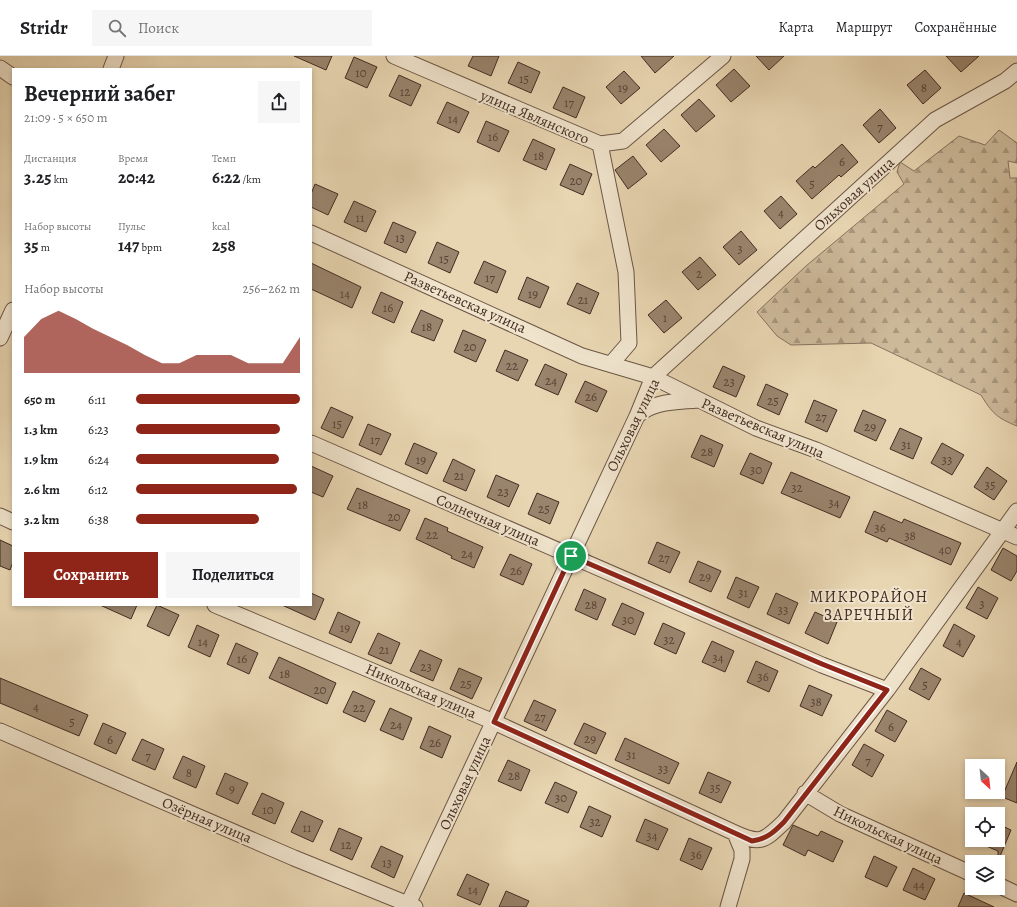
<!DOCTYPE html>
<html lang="ru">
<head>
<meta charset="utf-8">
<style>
	body { margin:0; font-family:Alegreya,serif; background:#f6f6f6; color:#202124; height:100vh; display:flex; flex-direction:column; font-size:15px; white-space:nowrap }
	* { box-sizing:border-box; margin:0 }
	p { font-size:13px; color:#757577 }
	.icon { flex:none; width:22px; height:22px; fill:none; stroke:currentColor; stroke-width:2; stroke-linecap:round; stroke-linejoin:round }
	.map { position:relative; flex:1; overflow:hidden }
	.drawer { position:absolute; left:12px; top:12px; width:300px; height:538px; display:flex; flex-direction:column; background:#fff; border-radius:0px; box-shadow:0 2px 6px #0003 }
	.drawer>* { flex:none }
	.needle { width:26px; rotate:153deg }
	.tools { position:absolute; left:965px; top:703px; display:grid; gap:8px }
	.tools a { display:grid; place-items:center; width:40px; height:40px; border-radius:0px; background:#fff; box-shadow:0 2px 6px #0003; font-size:20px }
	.pin { position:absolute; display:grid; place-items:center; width:34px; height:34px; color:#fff; margin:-17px; border:2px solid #fff; border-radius:50%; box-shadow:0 1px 4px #0007 }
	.round { display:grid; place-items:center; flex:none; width:42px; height:42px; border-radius:0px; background:#f6f6f6 }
	.head { display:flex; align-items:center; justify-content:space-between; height:68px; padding:0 12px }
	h1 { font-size:22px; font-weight:700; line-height:30px }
	.stats { display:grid; grid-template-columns:repeat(3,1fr); gap:6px; height:68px; padding:4px 12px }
	.stats div { display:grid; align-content:center }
	.stats b { font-size:17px; font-weight:700 }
	.stats small { font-size:11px; font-weight:400 }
	.stats p { font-size:11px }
	.chart { height:112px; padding:8px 12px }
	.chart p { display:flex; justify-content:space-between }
	.chart svg { width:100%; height:72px; margin-top:4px; fill:#8f2418; opacity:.7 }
	.cta { display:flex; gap:8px; margin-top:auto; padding:8px 12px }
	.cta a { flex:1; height:46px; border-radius:0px; background:#8f2418; color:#fff; font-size:16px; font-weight:700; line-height:46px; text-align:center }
	.cta a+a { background:#f6f6f6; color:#202124 }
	ul { padding:0 12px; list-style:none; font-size:13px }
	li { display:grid; grid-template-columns:64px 48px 1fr; align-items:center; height:30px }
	li i { height:10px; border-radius:5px; background:#8f2418 }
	header { display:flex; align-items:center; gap:24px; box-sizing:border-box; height:56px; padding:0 20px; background:#fff; border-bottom:1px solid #e0e0e0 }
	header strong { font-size:19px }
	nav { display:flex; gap:22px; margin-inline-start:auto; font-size:14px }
	.search { width:280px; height:36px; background:#f6f6f6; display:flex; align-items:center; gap:10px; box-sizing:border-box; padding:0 14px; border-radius:0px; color:#757577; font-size:15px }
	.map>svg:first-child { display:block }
	.forest { fill:url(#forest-firs); stroke:#88725e }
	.building { fill:#99846d; stroke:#432c22 }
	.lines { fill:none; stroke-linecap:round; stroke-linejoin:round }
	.minor-casing { stroke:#6c5646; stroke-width:17 }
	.minor { stroke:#f0e4cd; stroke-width:15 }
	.route-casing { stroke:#fff; stroke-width:8 }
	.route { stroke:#8f2418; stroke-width:5 }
	.labels { text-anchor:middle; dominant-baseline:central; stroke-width:4; stroke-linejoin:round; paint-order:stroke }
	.number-label { font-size:13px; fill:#584235 }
	.street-label { font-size:15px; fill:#432c22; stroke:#f0e4cd }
	.neighbourhood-label { font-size:16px; letter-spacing:1px; fill:#432c22; stroke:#f0e4cd }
</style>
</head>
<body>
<header>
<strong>Stridr</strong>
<div class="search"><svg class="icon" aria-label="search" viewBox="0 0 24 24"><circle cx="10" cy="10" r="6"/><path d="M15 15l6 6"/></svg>Поиск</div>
<nav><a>Карта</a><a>Маршрут</a><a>Сохранённые</a></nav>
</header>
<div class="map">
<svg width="1017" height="851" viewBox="0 0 1017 851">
	<defs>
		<pattern id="forest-firs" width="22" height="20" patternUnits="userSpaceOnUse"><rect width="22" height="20" fill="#ccb99a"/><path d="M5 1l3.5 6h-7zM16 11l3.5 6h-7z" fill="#a7977d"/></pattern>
	</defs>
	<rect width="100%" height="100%" fill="#e8d6b2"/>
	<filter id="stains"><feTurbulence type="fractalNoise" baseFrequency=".005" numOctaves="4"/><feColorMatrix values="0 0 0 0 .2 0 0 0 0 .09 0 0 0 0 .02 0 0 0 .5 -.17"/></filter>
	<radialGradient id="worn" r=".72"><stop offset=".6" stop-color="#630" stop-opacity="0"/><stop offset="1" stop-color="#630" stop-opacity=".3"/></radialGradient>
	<path class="forest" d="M999,74L1017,87V107L1008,105L1010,122H1017V370C997,362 992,357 981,339L871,287L791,289L777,280L757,256L806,210L904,128L897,116L900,106L914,115L959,80L985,89Z"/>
	<path class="building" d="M294,0H332L326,14Z
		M473,0H499L491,20L468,10Z
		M641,0H674L655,17Z
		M756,0H784L769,14Z
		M946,0H979L961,16Z
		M354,1L377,11L367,32L345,22Z
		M518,6L540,16L531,37L508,27Z
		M734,13L750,30L731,46L716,29Z
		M925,14L941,32L923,48L907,29Z
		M624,15L640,32L621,48L606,31Z
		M399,19L421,29L411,50L389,40Z
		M563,31L585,41L576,62L553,52Z
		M699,43L715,60L696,76L681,59Z
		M447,46L469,56L459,77L437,67Z
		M880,53L896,72L879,87L863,69Z
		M486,65L509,75L499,96L477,86Z
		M664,73L680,90L661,106L646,89Z
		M533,83L555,93L546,114L523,104Z
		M842,88L858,106L841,121L839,119L812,143L796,125L813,110L815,112Z
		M633,100L647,118L628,133L615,114Z
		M570,108L592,118L583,139L560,129Z
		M315,128L338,138L328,159L311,151V138Z
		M781,140L797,158L780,173L764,155Z
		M354,145L376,155L366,176L344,166Z
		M393,166L416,176L406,197L384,187Z
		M741,175L757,194L739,209L723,191Z
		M437,186L459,196L450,217L428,207Z
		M700,201L716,219L698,234L682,216Z
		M484,205L506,215L497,237L474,227Z
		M311,207L361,231L352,252L311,233Z
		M527,221L549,231L540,252L518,243Z
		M577,227L599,237L590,258L567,248Z
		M381,236L403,246L394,267L372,257Z
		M666,244L682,262L664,277L648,259Z
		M421,254L443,264L434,285L411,276Z
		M463,274L486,284L476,306L454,296Z
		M505,294L528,304L518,325L496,315Z
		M545,308L567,318L558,339L535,329Z
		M723,310L745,320L736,341L713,331Z
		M585,325L607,335L597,356L575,346Z
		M766,328L788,338L779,359L757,349Z
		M814,344L837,354L827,376L805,366Z
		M331,351L353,361L343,382L321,372Z
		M863,354L886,364L876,385L854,375Z
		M368,368L391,378L381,399L359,389Z
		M900,372L922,382L913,403L890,393Z
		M701,379L723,389L714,411L691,401Z
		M414,387L437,397L427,418L405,408Z
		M942,387L964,399L952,419L931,407Z
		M750,397L772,407L763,428L740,418Z
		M453,403L475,414L466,435L443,425Z
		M311,410L333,420L323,441L311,436Z
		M987,411L1007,425L994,444L974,431Z
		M791,416L850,441L840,462L781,437Z
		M496,419L519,429L509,451L487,441Z
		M357,432L410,454L400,475L347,453Z
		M537,437L559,446L550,468L528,458Z
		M874,455L902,467L904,463L961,487L951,509L889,482L887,486L865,476Z
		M425,462L448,472L447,475L483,491L474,512L451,502L452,500L416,483Z
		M0,484L13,490V506L10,514L0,510Z
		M657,486L680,496L670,517L648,507Z
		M1003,492L1017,500V515L1011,525L991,514Z
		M510,498L532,508L523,529L500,519Z
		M698,505L721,515L711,536L689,526Z
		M736,521L759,531L749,552L727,542Z
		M978,531L998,542L987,563L966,552Z
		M584,533L606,543L597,564L575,554Z
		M311,537L324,543L315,564L282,549H311Z
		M776,537L798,547L789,568L767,558Z
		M622,547L644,557L635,579L612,569Z
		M100,549H137L131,563Z
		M157,549L179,559L169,580L147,570Z
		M338,556L360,566L351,587L329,577Z
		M815,556L837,566L828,588L805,577Z
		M663,567L685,577L676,598L654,588Z
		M954,568L975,580L963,601L943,590Z
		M197,569L219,579L210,601L188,591Z
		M378,577L400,587L391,608L368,598Z
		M712,585L734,595L725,616L702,606Z
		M236,587L258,597L249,618L227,608Z
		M420,594L442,604L433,625L410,615Z
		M279,601L336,627L327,648L269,622Z
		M756,605L778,615L769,636L747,626Z
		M459,612L482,622L472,643L450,633Z
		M921,612L941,623L929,644L909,633Z
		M0,622L88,659L79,680L0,647Z
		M809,629L832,639L822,660L800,650Z
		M353,635L375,645L365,666L343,656Z
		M534,644L556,654L546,675L524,665Z
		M390,652L412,662L403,684L380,674Z
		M887,654L907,665L895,686L875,675Z
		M103,667L126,677L116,698L94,688Z
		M584,667L606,677L596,698L574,688Z
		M429,670L451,680L442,702L420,692Z
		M625,682L679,707L669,728L615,704Z
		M142,683L164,693L155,714L132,704Z
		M864,688L884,699L872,721L852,709Z
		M183,700L205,710L196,732L173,722Z
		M508,704L530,714L521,735L498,725Z
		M1017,706V747L1002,741Z
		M708,716L731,726L721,747L699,737Z
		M225,717L248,727L238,748L216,738Z
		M555,726L577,736L568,757L545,747Z
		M262,737L284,747L275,768L252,758Z
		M589,750L611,760L602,781L580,771Z
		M301,755L323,765L313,786L291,776Z
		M645,763L668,773L658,794L636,785Z
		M998,768L1011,774L998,805V795L972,784H998Z
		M793,769L818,780L821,775L843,785L833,806L808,794L805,800L783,789Z
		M339,772L362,782L352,804L330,794Z
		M689,782L712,792L702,814L680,804Z
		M381,790L403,800L394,822L371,811Z
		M874,800L897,811L887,831L865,821Z
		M913,812L935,823L925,844L903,834Z
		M467,818L489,828L480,849L457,839Z
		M506,835L529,845L526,851H499Z
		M964,837L994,851H958Z"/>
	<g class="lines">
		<g class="minor-casing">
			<path id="minor" d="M394,0L600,88L623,85L723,0
				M0,12L13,21
				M111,13L116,0
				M600,88L626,216L629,287L611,308
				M311,177L582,300L653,321L756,372L816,394L1017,481
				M0,282L13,254
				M637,360C652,345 677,346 697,344
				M311,387L822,609L887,634
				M0,460L13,466
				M215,549L494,666L735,777
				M0,675L294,802L415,851
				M805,737L840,758L972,818
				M998,829L1017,838
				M408,848L637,360L653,321L935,64L1005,25L1017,15
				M728,851L742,803V794L735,777C761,789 764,785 784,766L887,634L1017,455"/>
		</g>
		<use href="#minor" class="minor"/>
	</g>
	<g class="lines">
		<g class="route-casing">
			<path id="route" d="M571,500L822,608L887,634L784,766C774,776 767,783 752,785L494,666Z"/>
		</g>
		<use href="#route" class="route"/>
	</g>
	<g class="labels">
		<g class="number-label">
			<text x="361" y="16">10</text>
			<text x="524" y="22">15</text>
			<text x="623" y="31">19</text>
			<text x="924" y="31">8</text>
			<text x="405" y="35">12</text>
			<text x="569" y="46">17</text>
			<text x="453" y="62">14</text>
			<text x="880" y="70">7</text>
			<text x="493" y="80">16</text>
			<text x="539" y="99">18</text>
			<text x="842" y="105">6</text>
			<text x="576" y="124">20</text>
			<text x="812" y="127">5</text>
			<text x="781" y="156">4</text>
			<text x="360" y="161">11</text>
			<text x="400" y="181">13</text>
			<text x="740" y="192">3</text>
			<text x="444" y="202">15</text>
			<text x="699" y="217">2</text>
			<text x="490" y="221">17</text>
			<text x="345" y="237">14</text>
			<text x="533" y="237">19</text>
			<text x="583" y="243">21</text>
			<text x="388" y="251">16</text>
			<text x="665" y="261">1</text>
			<text x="427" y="270">18</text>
			<text x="470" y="290">20</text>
			<text x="512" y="309">22</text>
			<text x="551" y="324">24</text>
			<text x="729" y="325">23</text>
			<text x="591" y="340">26</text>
			<text x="773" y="344">25</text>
			<text x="821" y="360">27</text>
			<text x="337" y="367">15</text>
			<text x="870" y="370">29</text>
			<text x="375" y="383">17</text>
			<text x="906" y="388">31</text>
			<text x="707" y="395">28</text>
			<text x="421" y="403">19</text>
			<text x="947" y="403">33</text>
			<text x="756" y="413">30</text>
			<text x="459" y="419">21</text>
			<text x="990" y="428">35</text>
			<text x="797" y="431">32</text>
			<text x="503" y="435">23</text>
			<text x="834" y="446">34</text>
			<text x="363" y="448">18</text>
			<text x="544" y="452">25</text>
			<text x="394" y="460">20</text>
			<text x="880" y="471">36</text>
			<text x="432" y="478">22</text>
			<text x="910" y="479">38</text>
			<text x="945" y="493">40</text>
			<text x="467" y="497">24</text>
			<text x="664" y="501">27</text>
			<text x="516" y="514">26</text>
			<text x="705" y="520">29</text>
			<text x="743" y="536">31</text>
			<text x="982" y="547">3</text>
			<text x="591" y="548">28</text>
			<text x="783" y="553">33</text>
			<text x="628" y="563">30</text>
			<text x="345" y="571">19</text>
			<text x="669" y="583">32</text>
			<text x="203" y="585">14</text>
			<text x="959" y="585">4</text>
			<text x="384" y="593">21</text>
			<text x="718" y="601">34</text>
			<text x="242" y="602">16</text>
			<text x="426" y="610">23</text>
			<text x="285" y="617">18</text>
			<text x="763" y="620">36</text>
			<text x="466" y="627">25</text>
			<text x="925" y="628">5</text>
			<text x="320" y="633">20</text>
			<text x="816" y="645">38</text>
			<text x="36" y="650">4</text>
			<text x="359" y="651">22</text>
			<text x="540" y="660">27</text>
			<text x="72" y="665">5</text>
			<text x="396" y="668">24</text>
			<text x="891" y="670">6</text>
			<text x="590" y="682">29</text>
			<text x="110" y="683">6</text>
			<text x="435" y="686">26</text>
			<text x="631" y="698">31</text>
			<text x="148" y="699">7</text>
			<text x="868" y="704">7</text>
			<text x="663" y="712">33</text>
			<text x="189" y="716">8</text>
			<text x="514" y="719">28</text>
			<text x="715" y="731">35</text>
			<text x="232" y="732">9</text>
			<text x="561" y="741">30</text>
			<text x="268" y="753">10</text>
			<text x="595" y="765">32</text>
			<text x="307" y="771">11</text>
			<text x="652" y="779">34</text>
			<text x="346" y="788">12</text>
			<text x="696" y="798">36</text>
			<text x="387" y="806">13</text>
			<text x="919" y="828">44</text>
			<text x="473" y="833">14</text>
		</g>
		<g class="street-label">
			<text transform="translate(535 61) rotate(23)">улица Являнского</text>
			<text transform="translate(854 138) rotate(-42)">Ольховая улица</text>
			<text transform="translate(465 246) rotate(24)">Разветьевская улица</text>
			<text transform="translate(633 369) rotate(-64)">Ольховая улица</text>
			<text transform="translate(763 372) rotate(23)">Разветьевская улица</text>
			<text transform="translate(488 464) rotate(23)">Солнечная улица</text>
			<text transform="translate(421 635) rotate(23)">Никольская улица</text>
			<text transform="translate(465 727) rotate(-65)">Ольховая улица</text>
			<text transform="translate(207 764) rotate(23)">Озёрная улица</text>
			<text transform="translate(888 779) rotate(25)">Никольская улица</text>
		</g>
		<g class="neighbourhood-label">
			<text x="869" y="541">МИКРОРАЙОН<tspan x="869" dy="18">ЗАРЕЧНЫЙ</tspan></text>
		</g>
	</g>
	<rect width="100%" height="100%" filter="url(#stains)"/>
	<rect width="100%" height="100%" fill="url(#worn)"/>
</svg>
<div class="tools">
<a><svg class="needle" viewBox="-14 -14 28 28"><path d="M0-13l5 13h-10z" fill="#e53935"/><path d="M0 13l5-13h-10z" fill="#757577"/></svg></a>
<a><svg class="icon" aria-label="locate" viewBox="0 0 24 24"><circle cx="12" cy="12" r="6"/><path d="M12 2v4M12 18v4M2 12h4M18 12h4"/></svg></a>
<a><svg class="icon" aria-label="layers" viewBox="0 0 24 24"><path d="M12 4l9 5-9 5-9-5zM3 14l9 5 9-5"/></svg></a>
</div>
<div class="pin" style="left:571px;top:500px;background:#1e9e55"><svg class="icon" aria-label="arrive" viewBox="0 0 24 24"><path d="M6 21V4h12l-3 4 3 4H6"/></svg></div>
<section class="drawer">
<div class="head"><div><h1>Вечерний забег</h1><p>21:09 · 5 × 650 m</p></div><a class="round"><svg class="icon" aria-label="share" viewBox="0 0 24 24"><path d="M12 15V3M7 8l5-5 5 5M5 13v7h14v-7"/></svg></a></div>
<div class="stats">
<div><p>Дистанция</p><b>3.25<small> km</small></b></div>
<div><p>Время</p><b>20:42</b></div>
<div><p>Темп</p><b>6:22<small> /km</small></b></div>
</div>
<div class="stats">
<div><p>Набор высоты</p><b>35<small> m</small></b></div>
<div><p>Пульс</p><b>147<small> bpm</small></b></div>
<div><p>kcal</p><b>258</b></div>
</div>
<div class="chart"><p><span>Набор высоты</span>256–262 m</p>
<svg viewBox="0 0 160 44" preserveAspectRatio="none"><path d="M0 44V22L10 11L20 6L30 11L40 17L50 22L60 27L70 33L80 38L90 38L100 33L110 33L120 33L130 38L140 38L150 38L160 22V44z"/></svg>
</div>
<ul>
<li><b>650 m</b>6:11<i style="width:100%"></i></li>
<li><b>1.3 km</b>6:23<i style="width:88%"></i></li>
<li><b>1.9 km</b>6:24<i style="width:87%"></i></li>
<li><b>2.6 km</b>6:12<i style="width:98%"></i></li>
<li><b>3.2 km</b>6:38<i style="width:75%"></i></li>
</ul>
<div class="cta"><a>Сохранить</a><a>Поделиться</a></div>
</section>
</div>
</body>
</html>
